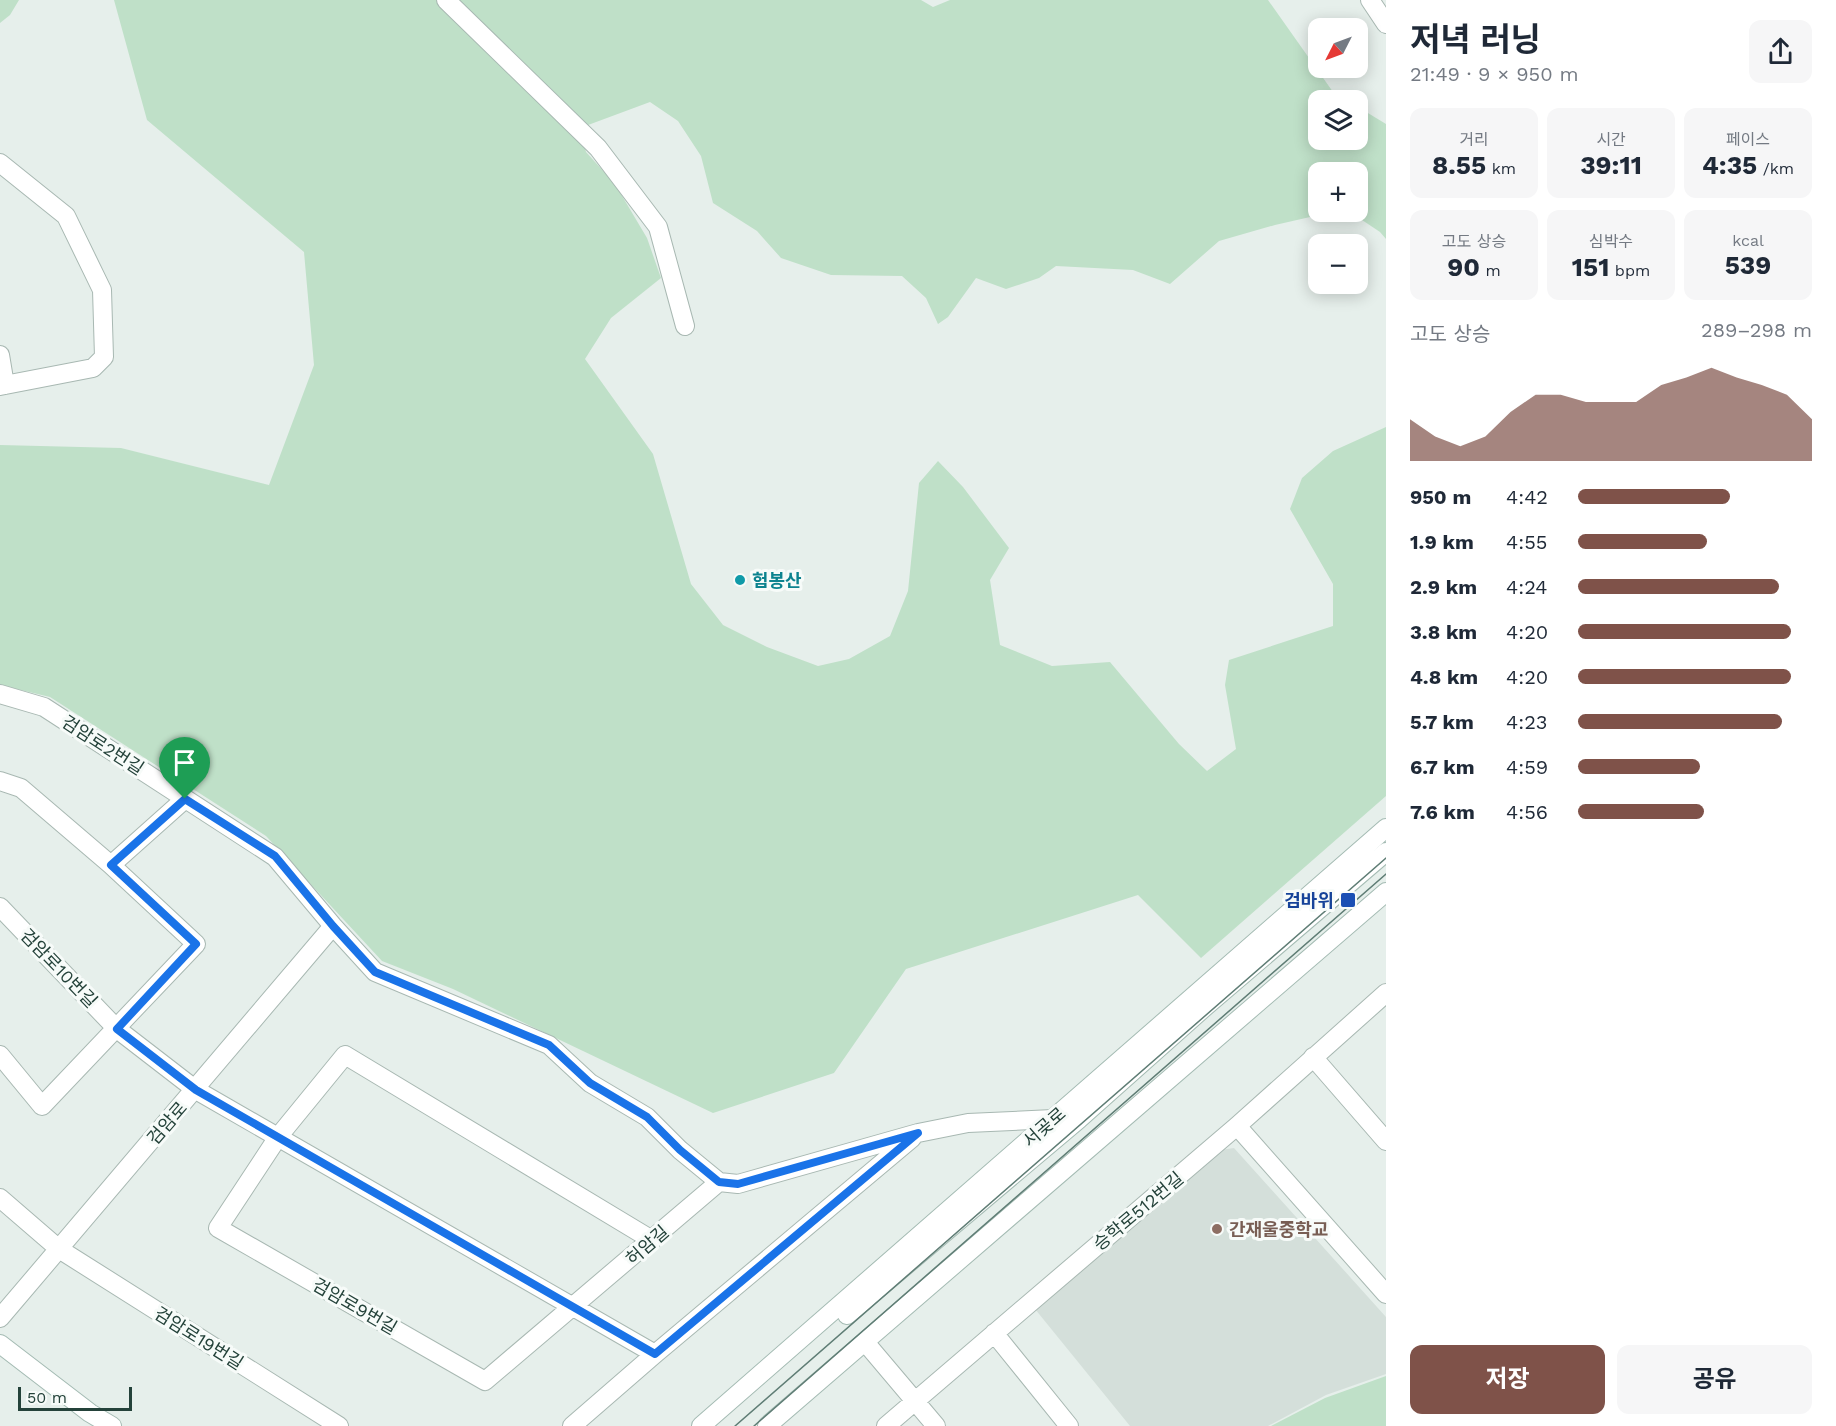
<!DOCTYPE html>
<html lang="ko">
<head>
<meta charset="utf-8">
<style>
	body { margin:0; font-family:"Work Sans","Noto Sans KR",sans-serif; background:#f6f6f7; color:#1f2937; height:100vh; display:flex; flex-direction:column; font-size:22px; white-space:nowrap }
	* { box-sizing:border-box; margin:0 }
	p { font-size:20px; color:#747a83 }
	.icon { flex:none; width:33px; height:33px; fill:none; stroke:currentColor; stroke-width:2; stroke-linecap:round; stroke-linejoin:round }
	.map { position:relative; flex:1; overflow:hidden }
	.details { display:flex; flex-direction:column; background:#fff; width:450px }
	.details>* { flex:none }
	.needle { width:39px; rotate:228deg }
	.tools { position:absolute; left:1308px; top:18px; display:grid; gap:12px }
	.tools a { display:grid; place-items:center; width:60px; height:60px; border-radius:12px; background:#fff; box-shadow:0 3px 15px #0003; font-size:30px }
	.scale { position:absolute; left:18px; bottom:15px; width:114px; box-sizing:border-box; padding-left:6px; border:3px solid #24423a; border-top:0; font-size:16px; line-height:21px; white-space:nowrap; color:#24423a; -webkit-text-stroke:4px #f7fbf9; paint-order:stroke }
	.pin { position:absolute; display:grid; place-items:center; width:51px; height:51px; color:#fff; margin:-62px -26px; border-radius:50% 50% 50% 0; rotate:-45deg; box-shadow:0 0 6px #0007 }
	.pin .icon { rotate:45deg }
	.round { display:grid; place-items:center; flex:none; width:63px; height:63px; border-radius:12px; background:#f6f6f7 }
	.summary { display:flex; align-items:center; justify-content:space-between; height:102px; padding:0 24px }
	h1 { font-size:33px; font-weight:700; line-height:45px }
	.stats { display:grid; grid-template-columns:repeat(3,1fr); gap:9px; height:102px; padding:6px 24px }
	.stats div { display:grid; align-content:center; border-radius:12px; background:#f6f6f7; text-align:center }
	.stats b { font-size:26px; font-weight:700 }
	.stats small { font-size:16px; font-weight:400 }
	.stats p { font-size:16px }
	.chart { height:168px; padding:12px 24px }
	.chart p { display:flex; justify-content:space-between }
	.chart svg { width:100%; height:108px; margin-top:6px; fill:#7f5249; opacity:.7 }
	.primary-button { display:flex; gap:12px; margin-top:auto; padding:12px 24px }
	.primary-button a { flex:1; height:69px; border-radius:12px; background:#7f5249; color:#fff; font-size:24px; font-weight:700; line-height:69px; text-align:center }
	.primary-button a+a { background:#f6f6f7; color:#1f2937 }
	ul { padding:0 24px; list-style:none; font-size:20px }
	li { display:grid; grid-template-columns:96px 72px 1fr; align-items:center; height:45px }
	li i { height:15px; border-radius:8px; background:#7f5249 }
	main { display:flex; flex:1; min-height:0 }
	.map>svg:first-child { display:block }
	.built { fill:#d4dfda }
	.green { fill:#bfe0c8 }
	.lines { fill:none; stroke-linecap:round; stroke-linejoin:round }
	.street-casing { stroke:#a8b8b2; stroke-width:20 }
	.secondary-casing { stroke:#a4bbb3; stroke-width:20 }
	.street { stroke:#fff; stroke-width:18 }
	.secondary { stroke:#fff; stroke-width:18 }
	.tram { stroke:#5f7d75; stroke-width:1.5 }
	.route-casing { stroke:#fff; stroke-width:12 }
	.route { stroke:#1a73e8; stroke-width:8 }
	.culture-dot { fill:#0f9aa8; stroke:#f7fbf9; stroke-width:2 }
	.transit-dot { fill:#1a4fb4; stroke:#f7fbf9; stroke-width:2 }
	.education-dot { fill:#8d6e63; stroke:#f7fbf9; stroke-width:2 }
	.labels { text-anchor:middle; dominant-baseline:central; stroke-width:6; stroke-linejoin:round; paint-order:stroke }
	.culture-label { font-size:18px; font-weight:bold; fill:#0d838f; stroke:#f7fbf9; text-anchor:start }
	.street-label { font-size:18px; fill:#24423a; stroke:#f7fbf9 }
	.transit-label { font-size:18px; font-weight:bold; fill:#164399; stroke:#f7fbf9; text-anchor:end }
	.education-label { font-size:18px; font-weight:bold; fill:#785e54; stroke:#f7fbf9; text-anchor:start }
</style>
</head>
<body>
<main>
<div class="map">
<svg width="1386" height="1426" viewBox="0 0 1386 1426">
	<rect width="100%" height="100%" fill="#e6efeb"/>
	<path class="built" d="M1234,1148L1386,1317V1374L1326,1395L1268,1426H1130L1035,1309L1220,1150Z"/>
	<path class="green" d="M0,0H19L10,15L0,23Z
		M114,0H921L933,7L950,0H1268L1333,92L1347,100H1318V140H1358V107L1386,124V239L1380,232L1350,212H1358V172H1318V212H1332L1275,225L1219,241L1170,284L1133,270L1056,266L1039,278L1006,289L976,278L948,317L938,324L926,298L902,276L831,275L781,258L757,231L713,203L701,156L678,121L650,102L580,128L586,152L615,184L647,238L661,278L611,318L585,359L653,454L691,584L723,625L767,647L818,666L849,659L890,636L908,591L919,483L938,461L963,487L1009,548L990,580L1000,645L1052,666L1110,662L1179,744L1207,771L1236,749L1225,685L1229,660L1333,626V584L1290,509L1302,478L1333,451L1386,427V796L1201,958L1138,895L906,969L834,1073L713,1113L453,989L382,961L266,836L50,697L0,685V445L121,448L269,485L314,365L304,252L147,120Z
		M1386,1376V1426H1271L1325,1398Z"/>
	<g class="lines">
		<g class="street-casing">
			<path id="street" d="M446,0L598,148L658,227L685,326
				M1370,0L1386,24
				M0,163L66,216L102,290L104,357L93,368L0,386
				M0,355L5,385
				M0,694L44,707L275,857L333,926L375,972L549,1045L590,1083L647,1117L680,1150L719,1182L738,1184L918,1133L968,1123L1053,1119
				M0,781L21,788L111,865L196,944L42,1106L0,1055
				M111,865L185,799
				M0,907L117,1029L196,1090L655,1354
				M1313,1057L1386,1141
				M1237,1126L1386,1294
				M0,1198L59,1249L339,1426
				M652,1240L345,1055L278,1137L218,1228L485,1381L719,1182
				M0,1318L333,926
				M994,1333L1069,1426
				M865,1342L936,1426
				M572,1426L655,1354L912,1138
				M886,1426L1237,1126L1386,993"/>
		</g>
		<g class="secondary-casing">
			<path id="secondary" d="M847,1315L1079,1119L1206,1006L1386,852
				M0,1344L90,1413L112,1426
				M701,1426L1386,828
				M767,1426L1386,892"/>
		</g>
		<use href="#street" class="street"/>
		<use href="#secondary" class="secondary"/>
		<path class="tram" d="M735,1426L1386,858
			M754,1426L1386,874"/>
	</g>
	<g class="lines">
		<g class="route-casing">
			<path id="route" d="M185,799L275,856L333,926L375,972L549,1045L590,1083L647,1117L680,1150L719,1182L738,1184L918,1133L655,1354L196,1090L117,1029L196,944L111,865Z"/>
		</g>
		<use href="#route" class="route"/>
	</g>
	<circle class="culture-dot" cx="740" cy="580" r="6"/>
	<rect class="transit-dot" x="1340" y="892" width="16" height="16" rx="3"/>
	<circle class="education-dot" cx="1217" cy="1229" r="6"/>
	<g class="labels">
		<g class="culture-label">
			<text x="752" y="580">험봉산</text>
		</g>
		<g class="street-label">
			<text transform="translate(103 745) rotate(33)">검암로2번길</text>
			<text transform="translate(59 968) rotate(46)">검암로10번길</text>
			<text transform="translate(167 1123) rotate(-49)">검암로</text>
			<text transform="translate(1044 1127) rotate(-41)">서곶로</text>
			<text transform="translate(1138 1211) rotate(-40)">승학로512번길</text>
			<text transform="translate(647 1245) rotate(-41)">허암길</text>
			<text transform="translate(355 1306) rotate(30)">검암로9번길</text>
			<text transform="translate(199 1338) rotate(32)">검암로19번길</text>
		</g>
		<g class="transit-label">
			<text x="1334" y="900">검바위</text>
		</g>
		<g class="education-label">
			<text x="1229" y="1229">간재울중학교</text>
		</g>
	</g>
</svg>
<div class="tools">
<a><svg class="needle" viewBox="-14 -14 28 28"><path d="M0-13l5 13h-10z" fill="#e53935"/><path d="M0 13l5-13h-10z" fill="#747a83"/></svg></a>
<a><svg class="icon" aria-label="layers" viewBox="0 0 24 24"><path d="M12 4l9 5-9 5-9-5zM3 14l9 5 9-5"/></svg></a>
<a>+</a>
<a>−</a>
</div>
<div class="scale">50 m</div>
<div class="pin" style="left:185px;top:799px;background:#1e9e55"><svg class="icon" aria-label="arrive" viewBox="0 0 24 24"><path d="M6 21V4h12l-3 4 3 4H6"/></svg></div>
</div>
<section class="details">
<div class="summary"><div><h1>저녁 러닝</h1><p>21:49 · 9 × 950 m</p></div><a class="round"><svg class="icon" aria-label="share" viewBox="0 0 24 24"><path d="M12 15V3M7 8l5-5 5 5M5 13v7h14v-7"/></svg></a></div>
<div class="stats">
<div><p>거리</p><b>8.55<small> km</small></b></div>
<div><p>시간</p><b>39:11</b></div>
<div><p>페이스</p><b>4:35<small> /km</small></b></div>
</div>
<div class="stats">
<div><p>고도 상승</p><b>90<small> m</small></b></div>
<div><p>심박수</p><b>151<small> bpm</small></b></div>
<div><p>kcal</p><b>539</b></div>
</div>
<div class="chart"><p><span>고도 상승</span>289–298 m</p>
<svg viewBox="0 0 160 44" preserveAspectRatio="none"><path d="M0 44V27L10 34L20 38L30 34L40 24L50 17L60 17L70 20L80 20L90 20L100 13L110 10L120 6L130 10L140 13L150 17L160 27V44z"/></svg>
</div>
<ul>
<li><b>950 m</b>4:42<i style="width:65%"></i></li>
<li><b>1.9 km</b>4:55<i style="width:55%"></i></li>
<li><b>2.9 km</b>4:24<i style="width:86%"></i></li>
<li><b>3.8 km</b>4:20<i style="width:91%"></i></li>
<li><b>4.8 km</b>4:20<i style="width:91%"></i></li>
<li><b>5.7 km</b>4:23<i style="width:87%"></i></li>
<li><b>6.7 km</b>4:59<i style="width:52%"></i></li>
<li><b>7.6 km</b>4:56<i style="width:54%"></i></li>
</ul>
<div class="primary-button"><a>저장</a><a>공유</a></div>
</section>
</main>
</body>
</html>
